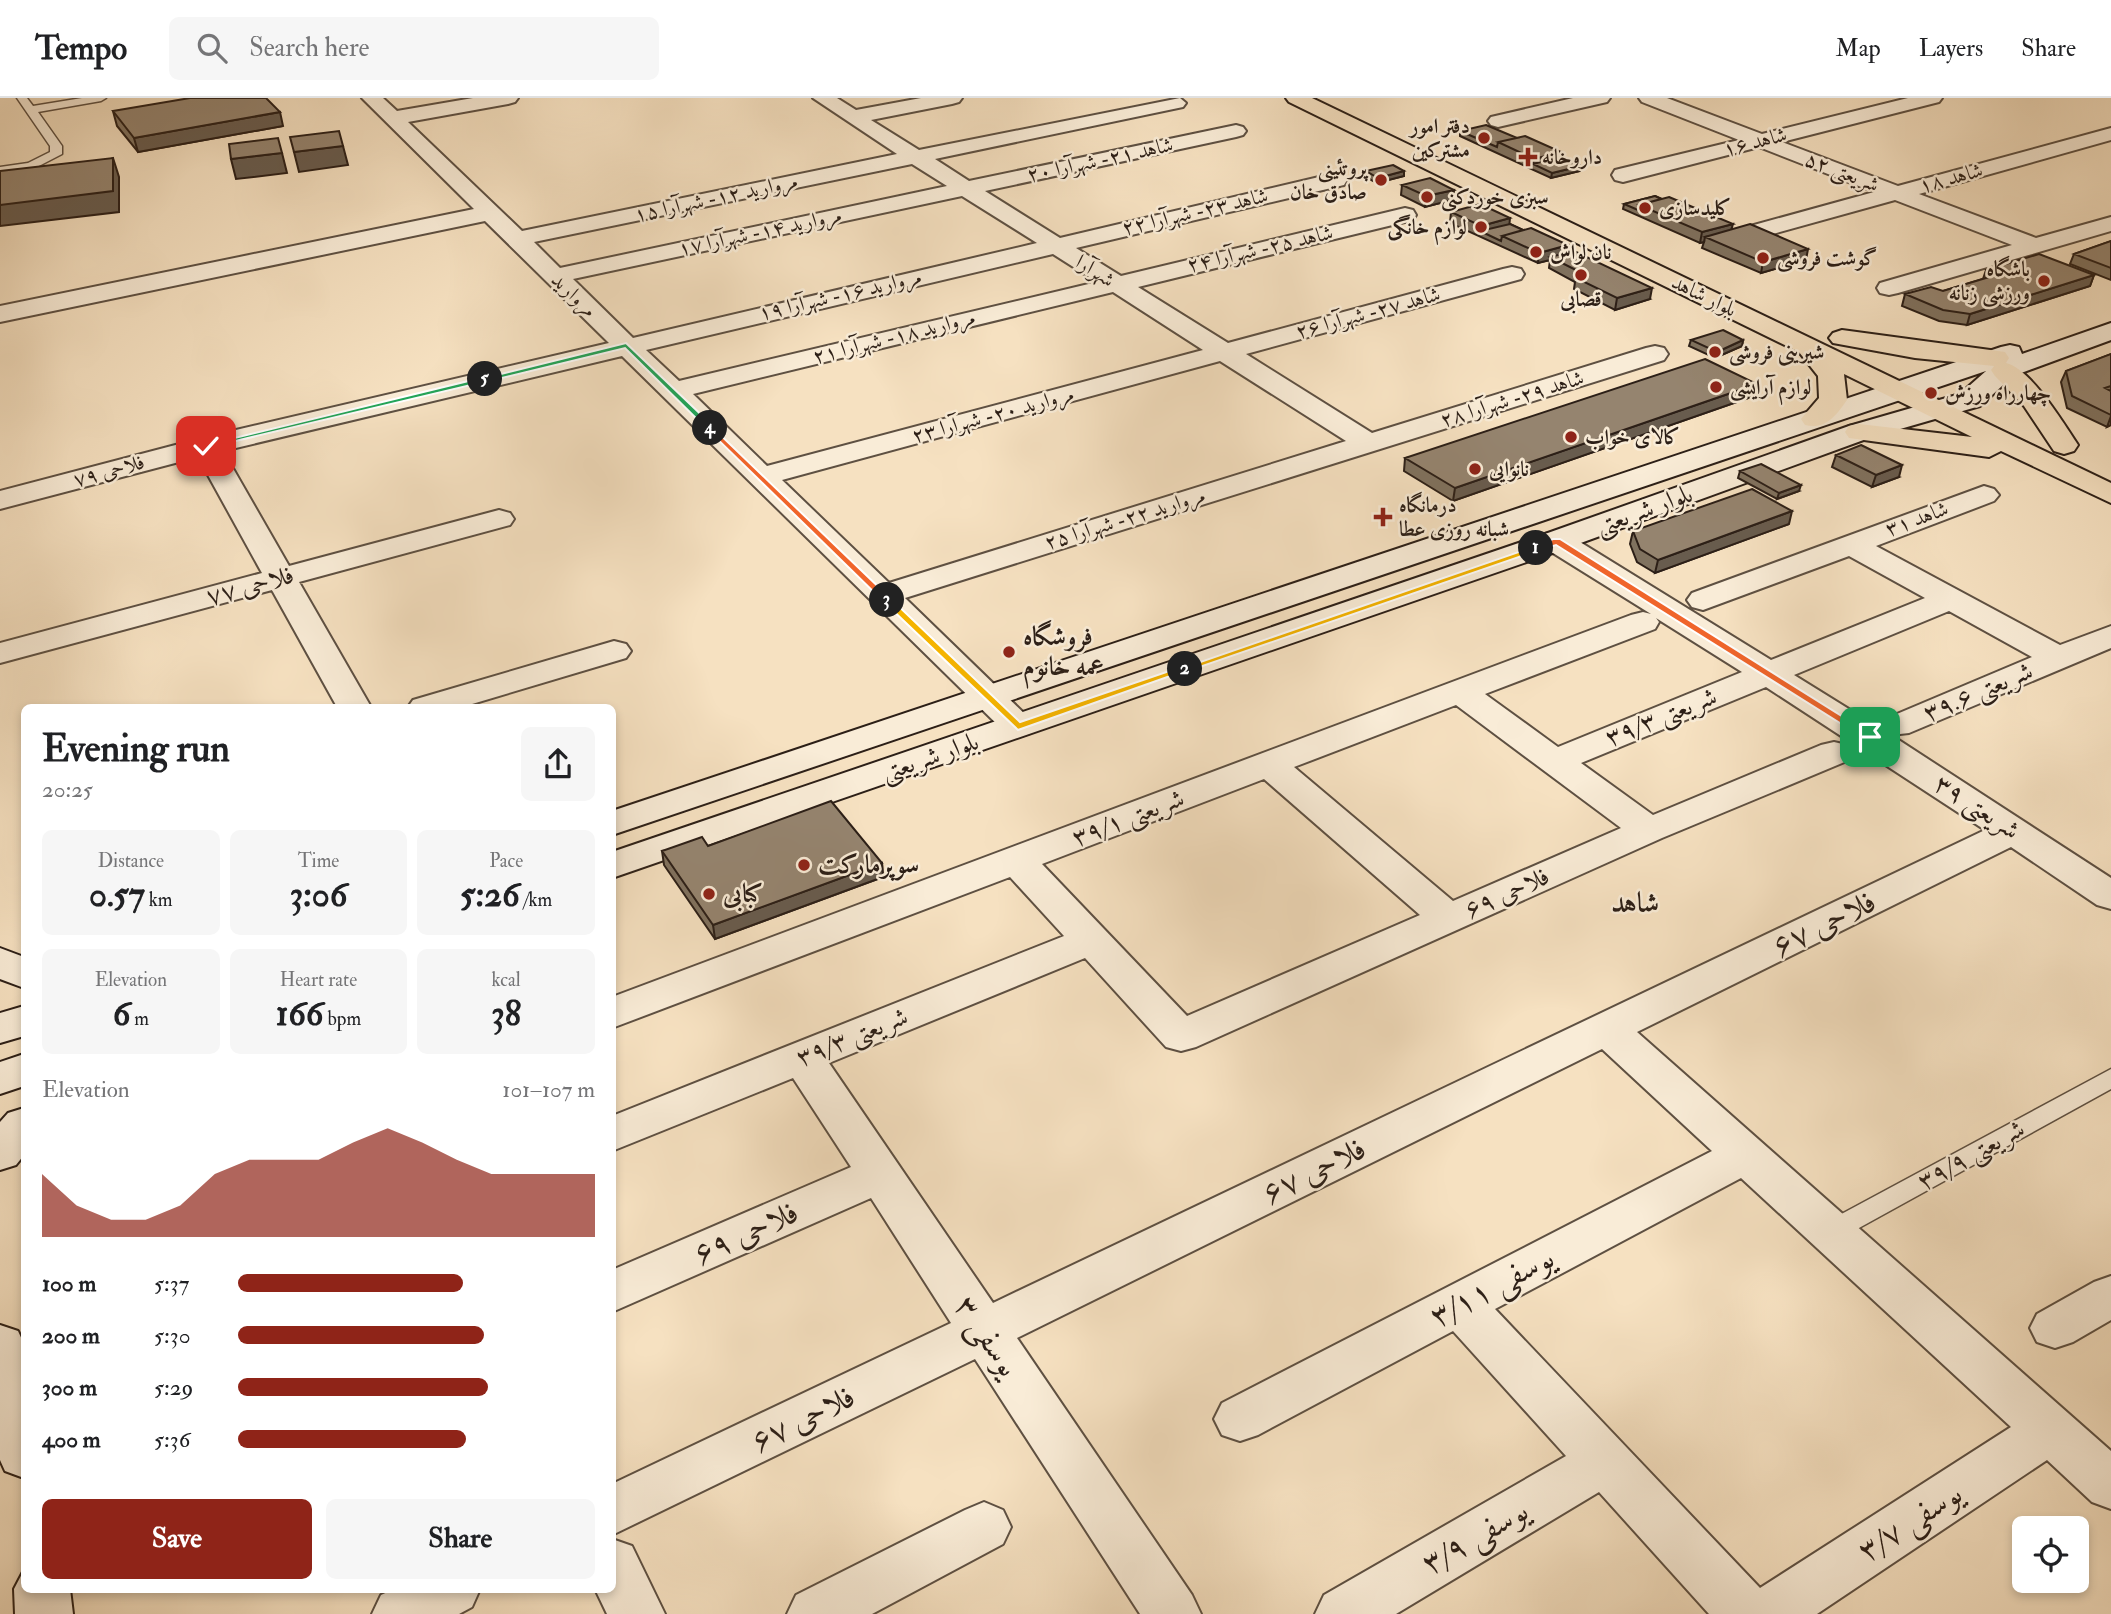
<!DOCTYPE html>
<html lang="en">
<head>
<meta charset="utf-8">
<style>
	body { margin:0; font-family:"IM FELL Double Pica",Amiri,serif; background:#f6f6f6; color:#202124; height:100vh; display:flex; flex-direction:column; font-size:26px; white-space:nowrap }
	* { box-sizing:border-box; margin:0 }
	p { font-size:23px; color:#757577 }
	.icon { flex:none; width:38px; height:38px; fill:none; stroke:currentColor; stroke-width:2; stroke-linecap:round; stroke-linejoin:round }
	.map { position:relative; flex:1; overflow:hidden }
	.side { position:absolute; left:21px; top:606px; width:595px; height:889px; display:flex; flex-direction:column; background:#fff; border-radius:10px; box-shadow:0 4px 10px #0003 }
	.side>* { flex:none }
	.tools { position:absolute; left:2012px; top:1418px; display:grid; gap:14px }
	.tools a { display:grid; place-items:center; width:77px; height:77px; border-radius:10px; background:#fff; box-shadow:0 4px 10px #0003; font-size:35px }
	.pin { position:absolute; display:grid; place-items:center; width:60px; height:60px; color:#fff; margin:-30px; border-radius:14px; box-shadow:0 4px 10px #0006 }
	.km { position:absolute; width:35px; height:35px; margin:-18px; border-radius:50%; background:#222; color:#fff; font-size:19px; line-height:35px; text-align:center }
	.round { display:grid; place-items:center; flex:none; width:74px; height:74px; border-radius:10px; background:#f6f6f6 }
	.overview { display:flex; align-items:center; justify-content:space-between; height:119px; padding:0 21px }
	h1 { font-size:38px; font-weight:700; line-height:52px }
	.stats { display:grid; grid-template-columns:repeat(3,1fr); gap:10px; height:119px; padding:7px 21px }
	.stats div { display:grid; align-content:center; border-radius:10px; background:#f6f6f6; text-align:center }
	.stats b { font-size:35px; font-weight:700 }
	.stats small { font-size:19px; font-weight:400 }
	.stats p { font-size:19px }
	.chart { height:196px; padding:14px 21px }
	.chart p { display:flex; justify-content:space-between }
	.chart svg { width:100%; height:126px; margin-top:7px; fill:#8f2418; opacity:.7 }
	.cta { display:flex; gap:14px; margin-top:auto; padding:14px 21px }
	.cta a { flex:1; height:80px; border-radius:10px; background:#8f2418; color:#fff; font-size:28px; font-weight:700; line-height:80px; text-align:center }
	.cta a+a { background:#f6f6f6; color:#202124 }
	ul { padding:0 21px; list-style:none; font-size:23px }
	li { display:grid; grid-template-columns:112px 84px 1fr; align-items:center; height:52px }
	li i { height:18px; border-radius:9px; background:#8f2418 }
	header { display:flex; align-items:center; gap:42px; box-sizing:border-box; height:98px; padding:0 35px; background:#fff; border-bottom:2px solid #e0e0e0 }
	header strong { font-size:33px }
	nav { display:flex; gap:38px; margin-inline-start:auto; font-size:24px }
	.search { width:490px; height:63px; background:#f6f6f6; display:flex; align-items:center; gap:18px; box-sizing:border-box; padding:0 24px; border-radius:10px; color:#757577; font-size:26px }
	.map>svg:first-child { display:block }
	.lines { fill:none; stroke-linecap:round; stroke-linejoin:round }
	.lane-casing { stroke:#5e5042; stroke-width:3 }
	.street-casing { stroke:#5e5042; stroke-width:4 }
	.secondary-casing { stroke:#2c1f17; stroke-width:4 }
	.primary-casing { stroke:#2c1f17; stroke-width:4 }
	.lane { fill:#f9ecd7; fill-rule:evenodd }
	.street { fill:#f9ecd7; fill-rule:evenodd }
	.secondary { fill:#f9ecd7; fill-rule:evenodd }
	.primary { fill:#f6e1c1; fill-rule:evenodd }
	.wall { fill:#80725f; stroke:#2c1f17; stroke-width:2 }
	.shaded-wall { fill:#685c4e; stroke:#2c1f17; stroke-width:2 }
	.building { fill:#95846f; stroke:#2c1f17; stroke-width:2 }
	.split-1 { fill:#f0652b; stroke:#fff; stroke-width:2 }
	.split-2 { fill:#f5b400; stroke:#fff; stroke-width:2 }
	.split-3 { fill:#f5b400; stroke:#fff; stroke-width:2 }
	.split-4 { fill:#f0652b; stroke:#fff; stroke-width:2 }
	.split-5 { fill:#22a559; stroke:#fff; stroke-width:2 }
	.split-6 { fill:#22a559; stroke:#fff; stroke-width:2 }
	.poi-dot { fill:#8f2418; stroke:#f9ecd7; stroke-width:2.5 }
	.labels { text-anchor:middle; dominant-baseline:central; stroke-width:5; stroke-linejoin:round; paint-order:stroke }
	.far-poi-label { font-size:21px; font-weight:bold; fill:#2c1f17; stroke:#f9ecd7; text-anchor:start }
	.far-street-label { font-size:21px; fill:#2c1f17; stroke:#f9ecd7 }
	.street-label { font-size:26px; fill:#2c1f17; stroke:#f9ecd7 }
	.poi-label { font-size:26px; font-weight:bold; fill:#2c1f17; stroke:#f9ecd7; text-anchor:start }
	.neighbourhood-label { font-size:28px; font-weight:bold; fill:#2c1f17; stroke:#f9ecd7 }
	.near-street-label { font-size:32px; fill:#2c1f17; stroke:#f9ecd7 }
</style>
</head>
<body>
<header>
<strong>Tempo</strong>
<div class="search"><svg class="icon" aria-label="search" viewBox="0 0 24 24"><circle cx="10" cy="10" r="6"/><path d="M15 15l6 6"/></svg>Search here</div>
<nav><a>Map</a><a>Layers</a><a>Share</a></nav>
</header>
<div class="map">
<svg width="2111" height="1516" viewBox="0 0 2111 1516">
	<rect width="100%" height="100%" fill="#f6e1c1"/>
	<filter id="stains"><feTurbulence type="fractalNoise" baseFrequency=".00286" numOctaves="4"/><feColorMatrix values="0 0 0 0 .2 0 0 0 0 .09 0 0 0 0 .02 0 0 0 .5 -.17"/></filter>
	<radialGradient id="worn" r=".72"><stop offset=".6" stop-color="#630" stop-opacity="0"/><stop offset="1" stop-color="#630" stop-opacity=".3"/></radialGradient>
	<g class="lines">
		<g class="lane-casing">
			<path id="lane" d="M17,0H27L33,8L82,0H106L101,3L38,14L62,48V56L35,70L0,77V69L28,65L50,54V48Z
				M2111,971V991L1839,1141L1830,1144L1821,1141L1817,1134L1821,1127Z"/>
		</g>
		<g class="street-casing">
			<path id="street" d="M362,0H383L397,13L473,0H518L515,4L508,6L408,24L522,133L897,56L813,0H837L856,12L921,0H962L959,4L952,6L871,22L919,52L1180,0L1186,5L1183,9L935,61L969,83L1236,27L1243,29L1246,33L1243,37L1236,39L985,93L1060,140L1336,75L1344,77L1347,82L1344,87L1076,150L1121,178L1405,110L1413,112L1416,117L1413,122L1138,189L1228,245L1503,171L1512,169L1521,171L1524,176L1521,181L1246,256L1372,335L1646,250L1655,248L1664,250L1668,256L1664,262L905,500L1030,621L1036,628L1030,635L1018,639L1006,635L622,258L223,353L289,468L499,412L510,415L514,421L510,427L299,484L371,609H337L272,492L0,565V545L262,475L198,359L0,411V393L206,339L609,245L485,123L0,224V208L474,111ZM912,66L947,88L560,170L534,144ZM962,98L1037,145L633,240L573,181ZM1053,156L1097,184L679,283L646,252ZM1113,194L1203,252L767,368L693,296ZM1220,263L1346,343L889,485L782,382Z
				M1573,0H1610L1607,4L1498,29L1491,27L1488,23L1491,19Z
				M1639,0H1667L1762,36L1908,0H1942L1939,4L1782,44L1898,88L2111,30V42L1919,96L2036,140L2111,119V133L1898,195L1889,197L1880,195L1877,190L1880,185L2012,147L1895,102L1751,142L1743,140L1739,135L1743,130L1874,94L1759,49L1623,84L1615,82L1612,77L1615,72L1739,42L1642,4Z
				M1984,388L1994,391L1999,397L1994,403L1876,448L2060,547L2111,528V550L1909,635L1891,637L2111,780V811L2097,807L2011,749L1637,934L2111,1353V1411L2092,1404L2047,1362L1817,1516H1709L1599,1394L1396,1516H1315L1324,1497L1566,1358L1453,1233L1258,1337L1240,1343L1222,1337L1214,1321L1222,1305L1712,1053L1602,951L1017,1240L1192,1497L1201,1516H1140L975,1261L612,1437V1386L951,1225L871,1100L612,1214V1172L851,1069L793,980L612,1053V1018L1064,838L1010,779L612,930V899L1631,517L1643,514L1651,516L1545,450L1541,443L1545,436L1556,434L1567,436L1771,562L1925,500L1849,458L1703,512L1692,509L1687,502L1692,495ZM1949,513L2032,559L1885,621L1879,628L1881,631L1794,577ZM1656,520L1742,574L1558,649L1485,596L1655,531L1659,524ZM1766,589L1985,732L993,1205L829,965L1085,860L1166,949L1181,953L1196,949L1662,740L1847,663L1852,655L1847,647L1834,644L1821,647L1653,717L1581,665ZM1456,607L1621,730L1453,803L1294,669ZM1264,681L1420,817L1187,918L1042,766ZM1741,1080L2011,1329L1760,1490L1495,1211Z
				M614,543L626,546L631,553L626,560L462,609H408L413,602Z
				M2111,1178V1222L2073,1244L2055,1250L2037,1244L2030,1230L2037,1216L2094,1184Z
				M984,1404L1003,1412L1011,1429L1003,1446L872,1516H787L796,1497L965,1412Z
				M612,1441L632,1448L665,1516H607L595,1491H612Z
				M394,1491H480L472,1509L459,1516H372L381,1497Z"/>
		</g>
		<g class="secondary-casing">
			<path id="secondary" d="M2111,225V242L2013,278L1980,308L1869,340L1567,450L612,780V754L1545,436L1849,328L1960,296L1986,273L612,737V713L2001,249L2010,247L2019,249L2022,256Z
				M0,850L24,859V890L0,881Z
				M24,908V938L0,945V915Z
				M24,956V988L0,996V964Z
				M24,1010V1057L16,1067L0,1072V1024L8,1015Z
				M0,1227L18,1233L24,1246V1380L5,1373L0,1362Z
				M24,1472V1491H70L73,1516H15L14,1491Z"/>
		</g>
		<g class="primary-casing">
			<path id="primary" d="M1286,0H1312L2111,385V405L2001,353L1989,359L1849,340L1845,334L1849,328L1859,326L1972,339L1844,276L1847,302C1836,318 1825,332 1805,327L1801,321L1819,300L1818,278L1799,254L1289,4Z
				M1842,232L2005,254L2009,260L2006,265C2030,270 2064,326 2078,347L2074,353L2064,356L2054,353L2024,308L1995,278L1991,272L1994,268L1915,260L1833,245L1829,240L1833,235Z"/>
		</g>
		<use href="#lane" class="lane"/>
		<use href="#street" class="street"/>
		<use href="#secondary" class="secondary"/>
		<use href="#primary" class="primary"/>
	</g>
	<path class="wall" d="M113,13L283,28L138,54L117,28Z
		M1460,33L1560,59L1581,68L1580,73L1551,80L1460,38Z
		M1366,73H1404V78L1377,85L1365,79Z
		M1402,87L1454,92L1452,102L1425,109L1401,97Z
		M1655,98L1732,131L1806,162L1761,175L1702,150L1704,144L1700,145L1623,111L1624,106Z
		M1451,114L1510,126L1523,132L1568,147L1567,155L1650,201L1615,212L1574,191L1575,184L1549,170L1550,162L1538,165L1450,125Z
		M2111,143V182L2070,166L2074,156Z
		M1986,172L2094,177L2090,188L1967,227L1939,223L1902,208L1905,196L1943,193L1983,181Z
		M1691,242H1743L1742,248L1715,260L1689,248Z
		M2111,256V327L2107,329L2067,310L2061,284L2066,273Z
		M1754,298L1453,403L1404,373L1405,360Z
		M1836,357L1899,379L1872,389L1832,369Z
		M1740,373L1799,393L1777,401L1738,380Z
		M1789,426L1655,475L1637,464L1630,446L1633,433Z
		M708,748L882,765L883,779L715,841L664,767L662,753Z"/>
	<path class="shaded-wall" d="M280,14L283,28L138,54L134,40Z
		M343,48L348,67L299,74L294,54Z
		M1561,54L1559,65L1533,66L1534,61Z
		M282,55L287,75L236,81L231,61Z
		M113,60L119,79V114L0,128V107Z
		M1581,68L1580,73L1551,80L1552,75Z
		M1404,73V78L1377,85L1378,80Z
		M1454,92L1452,102L1425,109L1426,98Z
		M1510,120L1509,131L1480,133L1481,128Z
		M1733,126L1730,136L1705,139L1704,144L1700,145L1702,134Z
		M1568,147L1566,158L1550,159V162L1538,165L1539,155Z
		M1808,151L1806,162L1761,175L1763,164Z
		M2094,177L2090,188L1967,227L1970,216Z
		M1652,190L1650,201L1615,212L1617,200Z
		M1743,242L1742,248L1715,260L1717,254Z
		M1757,286L1754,298L1453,403L1455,390Z
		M2111,318V327L2107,329Z
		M1902,367L1899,379L1872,389L1876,377Z
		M1801,387L1799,393L1777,401L1779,395Z
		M1792,413L1789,426L1655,475L1658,462Z
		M882,765L883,779L715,841L713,827Z"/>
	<path class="building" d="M190,0H266L280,14L134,40L113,13Z
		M1486,27L1517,40L1498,44L1497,49L1460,33Z
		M339,33L343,48L294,54L290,39Z
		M1525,38L1561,54L1534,61L1498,44Z
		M278,40L282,55L231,61L229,46Z
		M1560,59L1581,68L1552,75L1533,66Z
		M113,60V93L0,107V73Z
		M1393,67L1404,73L1378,80L1366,73Z
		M1430,80L1454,92L1426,98L1402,87Z
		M1655,98L1661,101L1639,107L1638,112L1624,106Z
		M1669,99L1733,126L1702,134L1639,107Z
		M1480,106L1510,120L1481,128L1451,114Z
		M1510,126L1523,132L1502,138L1501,143L1480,133Z
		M1750,126L1808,151L1763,164L1705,139Z
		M1531,130L1568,147L1539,155L1502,138Z
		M2111,143V170L2074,156Z
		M1574,153L1652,190L1617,200L1576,180L1586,177L1550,159Z
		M2039,156L2094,177L1970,216L1943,212L1905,196L1931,189L1943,193L1989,179L1986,172Z
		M1723,232L1743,242L1717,254L1691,242Z
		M2111,256V288L2105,290L2111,293V317L2072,298L2066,273Z
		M1705,261L1757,286L1455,390L1405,360Z
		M1861,347L1902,367L1876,377L1836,357Z
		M1761,366L1801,387L1779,395L1740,373Z
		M1752,391L1792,413L1658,462L1640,451L1633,433Z
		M831,703L882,765L713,827L662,753L702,739L708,748Z"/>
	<path class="split-1" d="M1553,441H1560L1875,639L1867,642L1556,447L1536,453L1531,450Z"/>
	<path class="split-2" d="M1536,448L1541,450L1539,452L1188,573L1180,571Z"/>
	<path class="split-3" d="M884,500H890L1020,624L1181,569L1190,571L1018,632L884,504Z"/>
	<path class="split-4" d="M710,327L890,500V504H884L707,331Z"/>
	<path class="split-5" d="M626,245L713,328V331H707L625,250L485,284L481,281Z"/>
	<path class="split-6" d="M485,279L488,283L206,350L202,348Z"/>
	<g class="poi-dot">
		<circle cx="1484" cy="40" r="7"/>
		<path d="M1524.5 48.5h7v7h7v7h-7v7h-7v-7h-7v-7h7z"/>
		<circle cx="1381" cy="82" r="7"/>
		<circle cx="1427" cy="99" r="7"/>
		<circle cx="1645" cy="110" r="7"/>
		<circle cx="1481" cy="129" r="7"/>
		<circle cx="1536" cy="154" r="7"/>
		<circle cx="1763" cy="160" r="7"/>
		<circle cx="1581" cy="177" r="7"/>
		<circle cx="2044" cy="183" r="7"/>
		<circle cx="1715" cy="254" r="7"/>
		<circle cx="1716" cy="289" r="7"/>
		<circle cx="1931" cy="295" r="7"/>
		<circle cx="1571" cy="339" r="7"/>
		<circle cx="1475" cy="371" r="7"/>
		<path d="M1379.5 408.5h7v7h7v7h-7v7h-7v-7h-7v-7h7z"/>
		<circle cx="1009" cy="554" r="7"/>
		<circle cx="804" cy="767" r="7"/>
		<circle cx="709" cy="796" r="7"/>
	</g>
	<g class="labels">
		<g class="far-poi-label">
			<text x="1470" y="28" text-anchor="end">دفتر امور<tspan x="1470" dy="24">مشترکین</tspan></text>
			<text x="1542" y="59">داروخانه</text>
			<text x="1367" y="70" text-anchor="end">پروتئینی<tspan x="1367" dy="24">صادق خان</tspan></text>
			<text x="1441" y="99">سبزی خوردکنی</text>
			<text x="1659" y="110">کلیدسازی</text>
			<text x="1467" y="129" text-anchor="end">لوازم خانگی</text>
			<text x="1550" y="154">نان لواش</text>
			<text x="1777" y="160">گوشت فروشی</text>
			<text x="2030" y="171" text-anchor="end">باشگاه<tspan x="2030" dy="24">ورزشی زنانه</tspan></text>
			<text x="1581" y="201" text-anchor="middle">قصابی</text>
			<text x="1729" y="254">شیرینی فروشی</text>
			<text x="1730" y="289">لوازم آرایشی</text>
			<text x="1945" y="295">چهارراه ورزش</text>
			<text x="1585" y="339">کالای خواب</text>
			<text x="1489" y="371">نانوایی</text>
			<text x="1399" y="407">درمانگاه<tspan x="1399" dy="24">شبانه روزی عطا</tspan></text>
		</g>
		<g class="far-street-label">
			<text transform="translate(1755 44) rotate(-14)">شاهد ۱۶</text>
			<text transform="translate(1100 62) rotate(-12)">شاهد ۲۱- شهرآرا ۲۰</text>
			<text transform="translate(1842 74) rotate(21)">شریعتی ۵۲</text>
			<text transform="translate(1951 80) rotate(-15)">شاهد ۱۸</text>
			<text transform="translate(716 100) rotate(-12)">مروارید ۱۲- شهرآرا ۱۵</text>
			<text transform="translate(1195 114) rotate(-13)">شاهد ۲۳- شهرآرا ۲۲</text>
			<text transform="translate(760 134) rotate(-12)">مروارید ۱۴- شهرآرا ۱۷</text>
			<text transform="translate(1260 151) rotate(-13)">شاهد ۲۵- شهرآرا ۲۴</text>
			<text transform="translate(1095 173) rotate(32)">شهرآرا</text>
			<text transform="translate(574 197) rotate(44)">مروارید</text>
			<text transform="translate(840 197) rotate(-13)">مروارید ۱۶- شهرآرا ۱۹</text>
			<text transform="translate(1704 198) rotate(26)">بلوار شاهد</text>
			<text transform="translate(1368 215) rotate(-15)">شاهد ۲۷- شهرآرا ۲۶</text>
			<text transform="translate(894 239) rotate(-14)">مروارید ۱۸- شهرآرا ۲۱</text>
			<text transform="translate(1512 301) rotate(-17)">شاهد ۲۹- شهرآرا ۲۸</text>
			<text transform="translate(993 317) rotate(-15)">مروارید ۲۰- شهرآرا ۲۳</text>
			<text transform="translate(109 373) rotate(-15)">فلاحی ۷۹</text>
			<text transform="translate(1125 421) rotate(-17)">مروارید ۲۲- شهرآرا ۲۵</text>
			<text transform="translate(1917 421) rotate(-20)">شاهد ۳۱</text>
		</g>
		<g class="street-label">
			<text transform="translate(1644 412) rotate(-20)">بلوار شریعتی</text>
			<text transform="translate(250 488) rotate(-15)">فلاحی ۷۷</text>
			<text transform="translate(1978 594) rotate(-23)">شریعتی ۳۹.۶</text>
			<text transform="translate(1661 619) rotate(-22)">شریعتی ۳۹/۳</text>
			<text transform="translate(930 659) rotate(-19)">بلوار شریعتی</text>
			<text transform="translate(1977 709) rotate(33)">شریعتی ۳۹</text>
			<text transform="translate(1128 720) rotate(-21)">شریعتی ۳۹/۱</text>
			<text transform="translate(1507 795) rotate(-24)">فلاحی ۶۹</text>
			<text transform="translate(852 939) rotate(-22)">شریعتی ۳۹/۳</text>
			<text transform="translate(1971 1057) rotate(-29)">شریعتی ۳۹/۹</text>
		</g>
		<g class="poi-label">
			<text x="1023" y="539">فروشگاه<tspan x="1023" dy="30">عمه خانوم</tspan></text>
			<text x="818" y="767">سوپرمارکت</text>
			<text x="723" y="796">کبابی</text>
		</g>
		<g class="neighbourhood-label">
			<text x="1635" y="805">شاهد</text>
		</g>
		<g class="near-street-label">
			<text transform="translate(1824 826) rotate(-26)">فلاحی ۶۷</text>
			<text transform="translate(1314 1073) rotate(-26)">فلاحی ۶۷</text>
			<text transform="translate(746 1135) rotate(-24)">فلاحی ۶۹</text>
			<text transform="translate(1492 1189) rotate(-28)">یوسفی ۳/۱۱</text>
			<text transform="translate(987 1238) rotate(56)">یوسفی ۳</text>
			<text transform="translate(803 1321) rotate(-26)">فلاحی ۶۷</text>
			<text transform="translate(1910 1424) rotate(-33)">یوسفی ۳/۷</text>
			<text transform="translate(1475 1439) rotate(-30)">یوسفی ۳/۹</text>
		</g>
	</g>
	<rect width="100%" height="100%" filter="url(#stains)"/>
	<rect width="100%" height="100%" fill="url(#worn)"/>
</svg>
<div class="tools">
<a><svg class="icon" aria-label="locate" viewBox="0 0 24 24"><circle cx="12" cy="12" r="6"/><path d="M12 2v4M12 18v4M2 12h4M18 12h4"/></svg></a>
</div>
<div class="pin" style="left:1870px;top:639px;background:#1e9e55"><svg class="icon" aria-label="arrive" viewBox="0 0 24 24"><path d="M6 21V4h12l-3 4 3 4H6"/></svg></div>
<div class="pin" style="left:206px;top:348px;background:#d93025"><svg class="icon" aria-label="check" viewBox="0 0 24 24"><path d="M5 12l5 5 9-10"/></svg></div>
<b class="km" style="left:1536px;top:450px">1</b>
<b class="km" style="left:1185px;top:571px">2</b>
<b class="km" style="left:887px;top:502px">3</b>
<b class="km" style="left:710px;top:330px">4</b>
<b class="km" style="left:485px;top:281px">5</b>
<section class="side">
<div class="overview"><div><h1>Evening run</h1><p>20:25</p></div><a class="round"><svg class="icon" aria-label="share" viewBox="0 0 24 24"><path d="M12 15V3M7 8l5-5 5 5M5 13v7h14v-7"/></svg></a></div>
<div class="stats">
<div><p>Distance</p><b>0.57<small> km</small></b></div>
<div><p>Time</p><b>3:06</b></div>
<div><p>Pace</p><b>5:26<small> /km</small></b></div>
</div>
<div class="stats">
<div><p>Elevation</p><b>6<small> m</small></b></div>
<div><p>Heart rate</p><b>166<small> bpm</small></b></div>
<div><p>kcal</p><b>38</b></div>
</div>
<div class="chart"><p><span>Elevation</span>101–107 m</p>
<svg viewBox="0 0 160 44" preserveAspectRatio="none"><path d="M0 44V22L10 33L20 38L30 38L40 33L50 22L60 17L70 17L80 17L90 11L100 6L110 11L120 17L130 22L140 22L150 22L160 22V44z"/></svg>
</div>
<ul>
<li><b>100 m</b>5:37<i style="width:63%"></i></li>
<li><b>200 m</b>5:30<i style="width:69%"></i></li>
<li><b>300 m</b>5:29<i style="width:70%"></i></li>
<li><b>400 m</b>5:36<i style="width:64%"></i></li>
</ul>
<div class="cta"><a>Save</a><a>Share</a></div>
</section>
</div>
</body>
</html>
